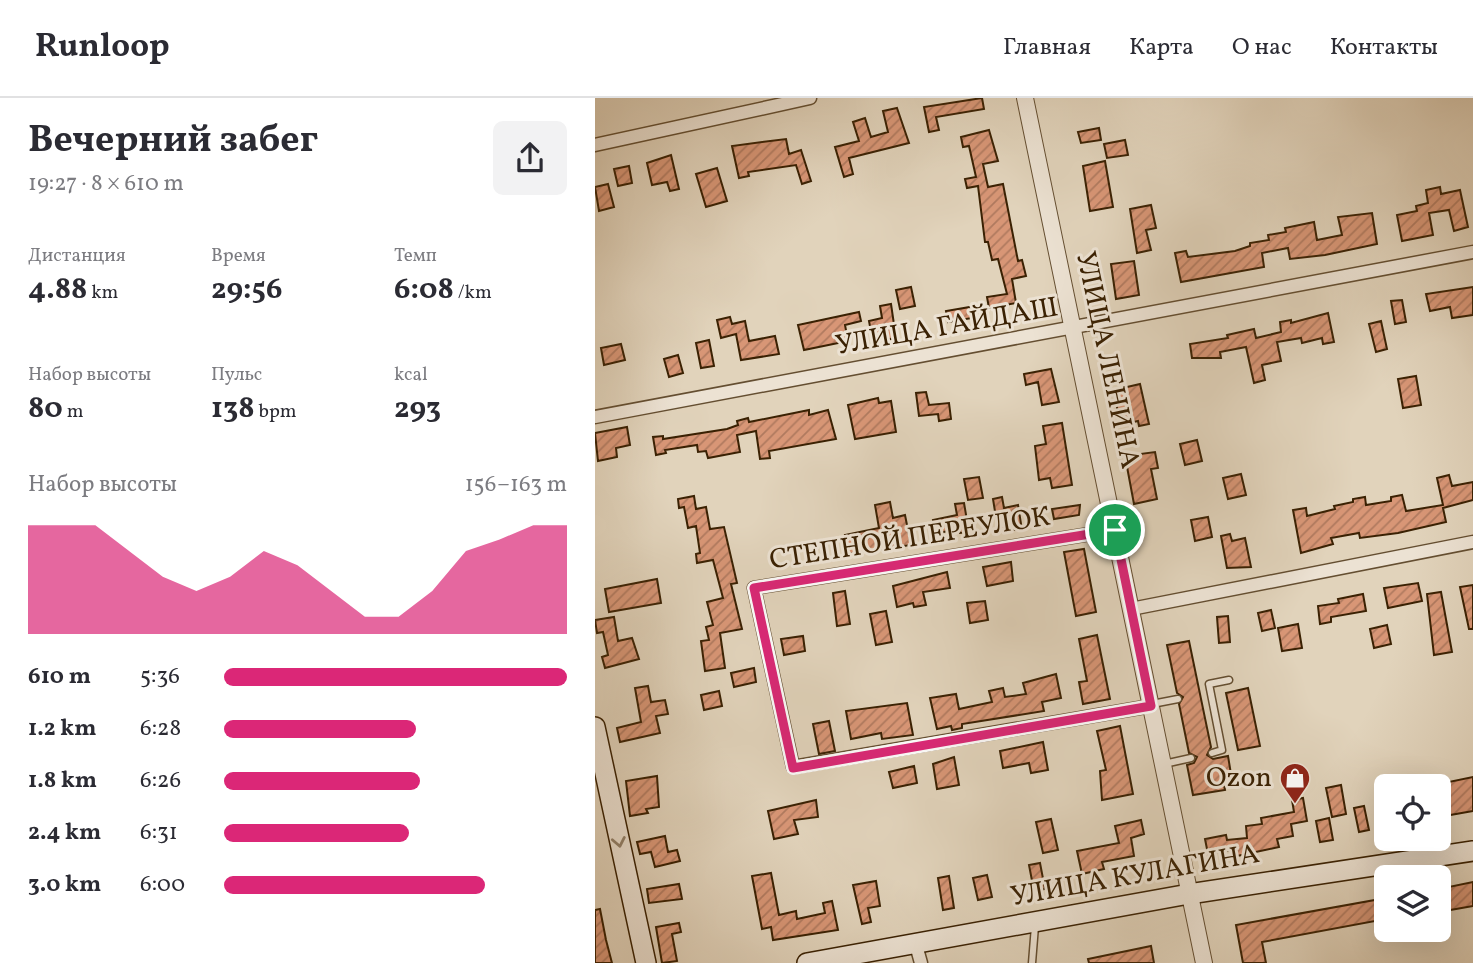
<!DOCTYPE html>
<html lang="ru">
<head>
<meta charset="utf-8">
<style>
	body { margin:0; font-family:Vollkorn,serif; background:#f2f2f3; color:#2b2b33; height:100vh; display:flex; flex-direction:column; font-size:26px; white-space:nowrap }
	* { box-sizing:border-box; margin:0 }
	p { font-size:23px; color:#7c7c81 }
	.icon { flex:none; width:38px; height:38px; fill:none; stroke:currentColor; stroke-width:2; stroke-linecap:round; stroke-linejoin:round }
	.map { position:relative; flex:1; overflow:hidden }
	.details { display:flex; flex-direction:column; background:#fff; width:595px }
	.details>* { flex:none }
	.controls { position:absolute; left:779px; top:676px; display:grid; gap:14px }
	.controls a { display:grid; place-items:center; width:77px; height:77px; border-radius:10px; background:#fff; box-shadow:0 7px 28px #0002; font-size:35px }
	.pin { position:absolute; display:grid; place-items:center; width:60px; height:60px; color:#fff; margin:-30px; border:4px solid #fff; border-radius:50%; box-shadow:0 2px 7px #0007 }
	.round { display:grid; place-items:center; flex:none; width:74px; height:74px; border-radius:10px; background:#f2f2f3 }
	.headline { display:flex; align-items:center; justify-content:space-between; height:119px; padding:0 28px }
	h1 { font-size:38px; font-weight:700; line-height:52px }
	.metrics { display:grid; grid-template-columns:repeat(3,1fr); gap:10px; height:119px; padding:7px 28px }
	.metrics div { display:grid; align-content:center }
	.metrics b { font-size:30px; font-weight:700 }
	.metrics small { font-size:19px; font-weight:400 }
	.metrics p { font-size:19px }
	.chart { height:196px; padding:14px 28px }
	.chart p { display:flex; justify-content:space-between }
	.chart svg { width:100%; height:126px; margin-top:7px; fill:#db2777; opacity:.7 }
	ul { padding:0 28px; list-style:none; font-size:23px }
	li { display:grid; grid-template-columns:112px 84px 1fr; align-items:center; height:52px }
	li i { height:18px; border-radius:9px; background:#db2777 }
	header { display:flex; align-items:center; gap:42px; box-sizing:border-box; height:98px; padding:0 35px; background:#fff; border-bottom:2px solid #e1e1e2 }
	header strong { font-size:33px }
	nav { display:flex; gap:38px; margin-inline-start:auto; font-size:24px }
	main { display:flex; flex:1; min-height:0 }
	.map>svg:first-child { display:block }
	.building { fill:url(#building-hatch); stroke:#3a2103; stroke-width:2 }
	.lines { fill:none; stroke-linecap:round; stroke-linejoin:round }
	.service-casing { stroke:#644e31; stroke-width:9 }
	.minor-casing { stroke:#644e31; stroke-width:15 }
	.tertiary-casing { stroke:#644e31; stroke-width:18 }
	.secondary-casing { stroke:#3a2103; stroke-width:22 }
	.service { stroke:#ece2d3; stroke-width:6 }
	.minor { stroke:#ece2d3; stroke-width:12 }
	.tertiary { stroke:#ece2d3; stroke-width:16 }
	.secondary { stroke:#ece2d3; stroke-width:19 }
	.oneway { stroke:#93826b }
	.route-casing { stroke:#fff; stroke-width:14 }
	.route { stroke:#db2777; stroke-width:9 }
	.labels { text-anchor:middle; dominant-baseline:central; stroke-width:6; stroke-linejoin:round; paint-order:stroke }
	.street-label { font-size:28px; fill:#3a2103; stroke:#ece2d3 }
	.poi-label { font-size:28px; fill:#3a2103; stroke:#ece2d3; text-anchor:end }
</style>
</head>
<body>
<header>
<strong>Runloop</strong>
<nav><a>Главная</a><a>Карта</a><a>О нас</a><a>Контакты</a></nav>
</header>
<main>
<section class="details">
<div class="headline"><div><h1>Вечерний забег</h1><p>19:27 · 8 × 610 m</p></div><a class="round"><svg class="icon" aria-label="share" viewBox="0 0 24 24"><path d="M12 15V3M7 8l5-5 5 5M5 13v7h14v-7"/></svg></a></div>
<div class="metrics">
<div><p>Дистанция</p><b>4.88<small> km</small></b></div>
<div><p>Время</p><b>29:56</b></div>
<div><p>Темп</p><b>6:08<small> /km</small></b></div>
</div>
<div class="metrics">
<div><p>Набор высоты</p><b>80<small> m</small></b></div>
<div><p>Пульс</p><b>138<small> bpm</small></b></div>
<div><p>kcal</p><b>293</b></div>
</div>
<div class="chart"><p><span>Набор высоты</span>156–163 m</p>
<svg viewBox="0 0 160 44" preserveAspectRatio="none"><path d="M0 44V6L10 6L20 6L30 15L40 24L50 29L60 24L70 15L80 20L90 29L100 38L110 38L120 29L130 15L140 11L150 6L160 6V44z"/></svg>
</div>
<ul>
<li><b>610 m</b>5:36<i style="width:100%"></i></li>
<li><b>1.2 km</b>6:28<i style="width:56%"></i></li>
<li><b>1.8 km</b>6:26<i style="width:57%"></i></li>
<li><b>2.4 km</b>6:31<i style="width:54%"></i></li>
<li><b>3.0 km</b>6:00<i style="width:76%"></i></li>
</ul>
</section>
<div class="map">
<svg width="878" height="865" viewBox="0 0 878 865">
	<defs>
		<pattern id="building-hatch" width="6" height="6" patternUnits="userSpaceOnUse" patternTransform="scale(1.75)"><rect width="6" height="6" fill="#d89676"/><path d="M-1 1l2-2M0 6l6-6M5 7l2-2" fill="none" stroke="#b07a5f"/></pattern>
	</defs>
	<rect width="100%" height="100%" fill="#e1d3bb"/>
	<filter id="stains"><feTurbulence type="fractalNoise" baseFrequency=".00286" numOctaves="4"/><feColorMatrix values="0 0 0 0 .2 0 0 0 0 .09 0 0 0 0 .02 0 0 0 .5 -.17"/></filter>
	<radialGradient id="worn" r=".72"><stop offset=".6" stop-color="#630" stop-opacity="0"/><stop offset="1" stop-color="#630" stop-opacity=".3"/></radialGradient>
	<path class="building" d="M387,0L389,11L341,19L344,32L334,34L329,9Z
		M302,10L314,45L254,60L258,76L249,79L240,49L264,43L258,24L270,20L276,39L293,34L288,13Z
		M504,30L506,42L486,45L483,34Z
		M394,32L403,63L388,66L393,89L408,86L423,163L427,162L431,178L417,181L421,205L394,210L392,199L412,196L403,161L397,162L393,144H390L383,88L372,90L370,81L381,79L374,48L368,49L366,39Z
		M191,41L194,56L206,52L216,83L207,86L201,67L153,74L154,78L144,80L137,48Z
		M530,42L533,57L512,60L509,46Z
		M76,57L84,91L75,93L72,84L57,87L52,65Z
		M510,63L518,109L495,113L488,68Z
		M34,68L37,85L23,88L19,71Z
		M122,70L132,103L111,109L101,76Z
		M13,86L19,109L4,113L0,89Z
		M845,89L846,96L865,92L873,129L859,133L854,112L834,115L838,137L807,143L802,117L822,113L821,108L833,105L831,92Z
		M556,107L561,130L551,132L556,152L542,155L535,111Z
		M777,115L782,146L730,157L695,161L693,150L667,155L669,169L586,184L580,155L591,153L593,159L640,153L655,148V145L674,142L673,137L691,134L690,130L719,124L722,142L747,137L743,119Z
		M539,163L544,197L521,201L516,166Z
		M316,189L320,208L305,211L301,192Z
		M878,189V217L857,220L855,209L835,213L831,196Z
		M807,202L811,224L800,226L796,203Z
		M296,206L301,240L291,242L290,237L277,239L274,223L287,220L285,208Z
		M375,209L377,220L353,224L351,213Z
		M264,214L266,223L250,227L253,243L209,252L203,227Z
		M733,215L739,244L728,246L727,240L707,245L706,240L682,244L686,263L667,267L670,282L659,285L651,249L625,254L626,260H597L595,246L633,240L632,237L659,231L661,240L686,234L685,224L696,222V225Z
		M135,219L137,226L150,223L154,243L180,238L184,256L146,262L141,236L126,240L122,222Z
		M786,223L792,251L781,254L774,226Z
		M114,242L119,268L106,270L101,245Z
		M26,246L30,262L9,267L6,250Z
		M83,257L88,275L74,279L69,261Z
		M456,271L464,304L447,307L443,284L431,287L429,276Z
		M821,278L826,307L808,310L803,281Z
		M545,286L554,326L544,328L543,323L525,327L519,292Z
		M331,294L334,307L354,305L356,321L344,323L343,316L324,318L321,295Z
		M283,300L284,305L296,303L301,334L260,341L253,307Z
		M214,312V317L233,312L241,341L174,353L175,360L165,361L161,333L142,337L145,354L113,360L111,353L103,354L102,347L70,352L71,355L61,357L58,339L68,338V341L132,331L143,327L142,323L153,320L154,324Z
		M467,325L477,387L457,390L455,380L444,382L440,348L451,346L448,328Z
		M32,329L35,347L21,350L22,359L3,363L0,335Z
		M602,342L607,363L590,367L585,346Z
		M560,354L563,370L556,371L562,401L539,406L530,358Z
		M646,376L651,397L633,401L628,380Z
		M854,377L857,388L878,384V402L848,410L851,424L803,435L765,440L764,435L736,440L738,446L706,455L698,412L711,410L712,418L740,411L739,408L758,404V401L770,399L771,407L796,403V399L807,397L811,413L848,407L842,380Z
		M384,379L388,400L373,402L369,381Z
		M99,398L101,411L111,409L115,431L129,429L142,485L136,486L147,531L125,535L130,570L110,573L106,543L114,542L111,529L118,527L112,504L128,500L118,462L102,465L101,456L105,455L101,428L93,430L89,409L84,410L83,401Z
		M407,399L409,410L423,407L427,432H403L398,401Z
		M295,404L298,420L310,417L316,447L254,456L250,437L284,430L280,407Z
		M369,405L374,434L365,435L364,430L341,436L338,422L362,417L360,406Z
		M485,407L484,417L459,421L457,411Z
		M613,419L617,439L600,443L596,422Z
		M635,436L637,443L650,440L656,469L632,470L626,438Z
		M489,451L501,514L481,518L469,454Z
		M416,464L418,483L392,488L388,469Z
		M352,474L355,490L328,494L331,507L319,509L318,505L302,509L298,488Z
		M62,481L66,505L14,514L10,491Z
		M823,485L827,503L793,510L789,490Z
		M878,487V531H874L865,489Z
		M250,493L255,526L242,528L238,495Z
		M846,494L857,554L839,557L832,496Z
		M768,496L771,513L736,519V524L725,526L723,508L744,505L743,501Z
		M390,503L393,522L375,525L372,505Z
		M676,512L680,530L667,533L663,515Z
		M291,513L297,544L281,547L275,516Z
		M633,518L635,544L624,545L622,519Z
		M19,519L23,543L37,540L44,561L10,570L7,559L13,557L8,534L2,535L0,522Z
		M703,526L707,550L687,553L683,530Z
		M792,527L796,546L779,550L775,531Z
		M502,537L515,601L488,606L484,584L492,583L484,541Z
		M208,538L210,553L189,557L186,541Z
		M594,543L616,649L612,657L618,661L633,658L636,676L627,677L630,692L598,697L592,667L599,665L602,659L594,655L584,606L588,599L582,595L572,547Z
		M159,570L161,584L139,589L136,575Z
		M461,576L466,600L447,604L449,613L367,626V630L357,632L356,628L342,631L335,600L361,596L364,611L397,604L394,593L408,590L410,599L431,596L428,585Z
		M53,588L56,604L70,602L73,616L61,618L65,635L25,644L22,630L46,624L40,590Z
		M653,590L665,648L643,652L631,595Z
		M124,593L127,608L109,612L106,597Z
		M312,605L318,637L287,641L286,635L256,641L251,613Z
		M234,623L240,653L224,656L218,626Z
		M525,628L538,696L507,702L505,673L511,672L502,633Z
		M448,644L453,672L436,675L434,665L408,670L405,653Z
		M359,659L364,687L342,691L338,666Z
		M319,668L322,685L298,690L294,674Z
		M62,678L64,709L51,711L53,715L35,718L31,683Z
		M878,679V713L844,719V686Z
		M746,687L751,716L737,719L731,690Z
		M708,700L712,723L696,726L698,738L682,741L684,749L642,758L641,751L613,756L610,741L631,737L632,742L652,740L651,728L667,726L666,720L699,714L697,702Z
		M221,702L223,719L199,722L203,736L179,741L173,713Z
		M769,708L774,732L764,734L759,710Z
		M734,720L738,742L725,744L721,723Z
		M456,721L463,752L448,755L441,724Z
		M546,722L549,736L536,740L539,758L507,764L509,771L487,776L482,753L524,745L520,728Z
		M70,738L73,754L82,752L85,763L60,769L56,754L45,756L42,744Z
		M445,765L450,791L439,793L434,767Z
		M176,775L184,817L201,813L202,821L230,815L228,805L237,803L243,832L178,842L176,829L167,831L157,778Z
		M392,777L397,799L383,802L378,780Z
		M354,778L359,810L348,812L343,780Z
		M281,783L285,808L273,810L276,824L267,826L258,787Z
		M878,784V808L844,814V791Z
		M84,786L87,801L54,805L52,791Z
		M791,800V821L667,844L671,865H648L641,827Z
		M5,811L11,842L17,865H0V812Z
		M84,825L86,834L77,836L82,863L67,865L61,829Z
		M556,848L559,865H494L493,861Z"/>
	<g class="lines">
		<g class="service-casing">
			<path id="service" d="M557,606L583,601
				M617,655L627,652L614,586L634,582
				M569,666L596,660
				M437,865L440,828"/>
		</g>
		<g class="minor-casing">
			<path id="minor" d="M0,47L215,0
				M0,319L878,154
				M520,432L159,490L198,669L556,608
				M536,511L878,444
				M321,847L326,865"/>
		</g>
		<g class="tertiary-casing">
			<path id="tertiary" d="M430,0L609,865"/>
		</g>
		<g class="secondary-casing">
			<path id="secondary" d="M0,629L51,865
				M212,865L594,796L878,753"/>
		</g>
		<use href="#service" class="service"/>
		<use href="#minor" class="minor"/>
		<use href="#tertiary" class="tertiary"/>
		<use href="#secondary" class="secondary"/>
	</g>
	<defs><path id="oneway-chevron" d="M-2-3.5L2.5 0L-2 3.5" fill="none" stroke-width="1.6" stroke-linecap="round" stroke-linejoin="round" transform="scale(1.75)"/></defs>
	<use class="oneway" href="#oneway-chevron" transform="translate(24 744) rotate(79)"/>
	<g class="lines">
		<g class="route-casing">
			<path id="route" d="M520,432L556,608L198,670L159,490Z"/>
		</g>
		<use href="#route" class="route"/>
	</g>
	<defs>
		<g id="shop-pin" transform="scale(1.575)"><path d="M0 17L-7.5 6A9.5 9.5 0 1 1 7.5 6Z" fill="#8f2418" stroke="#ece2d3"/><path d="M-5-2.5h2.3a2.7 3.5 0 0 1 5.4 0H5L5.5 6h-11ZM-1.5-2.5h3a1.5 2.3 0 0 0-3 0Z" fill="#fff"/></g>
	</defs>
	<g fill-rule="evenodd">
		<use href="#shop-pin" x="700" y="680"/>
	</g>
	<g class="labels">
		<g class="street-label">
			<text transform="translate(352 229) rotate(-10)">УЛИЦА ГАЙДАШ</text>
			<text transform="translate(512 262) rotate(78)">УЛИЦА ЛЕНИНА</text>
			<text transform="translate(315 441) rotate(-9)">СТЕПНОЙ ПЕРЕУЛОК</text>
			<text transform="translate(540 778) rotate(-10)">УЛИЦА КУЛАГИНА</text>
		</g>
		<g class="poi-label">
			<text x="677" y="680">Ozon</text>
		</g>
	</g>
	<rect width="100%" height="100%" filter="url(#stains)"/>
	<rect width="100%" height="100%" fill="url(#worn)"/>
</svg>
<div class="controls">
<a><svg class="icon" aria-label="locate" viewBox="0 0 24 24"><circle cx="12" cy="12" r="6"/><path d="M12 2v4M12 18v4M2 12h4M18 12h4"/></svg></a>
<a><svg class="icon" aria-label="layers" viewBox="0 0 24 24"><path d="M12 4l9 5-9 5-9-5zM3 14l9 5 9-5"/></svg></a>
</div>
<div class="pin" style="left:520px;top:432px;background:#1e9e55"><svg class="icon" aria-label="arrive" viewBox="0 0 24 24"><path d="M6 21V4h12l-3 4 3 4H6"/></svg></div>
</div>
</main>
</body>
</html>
